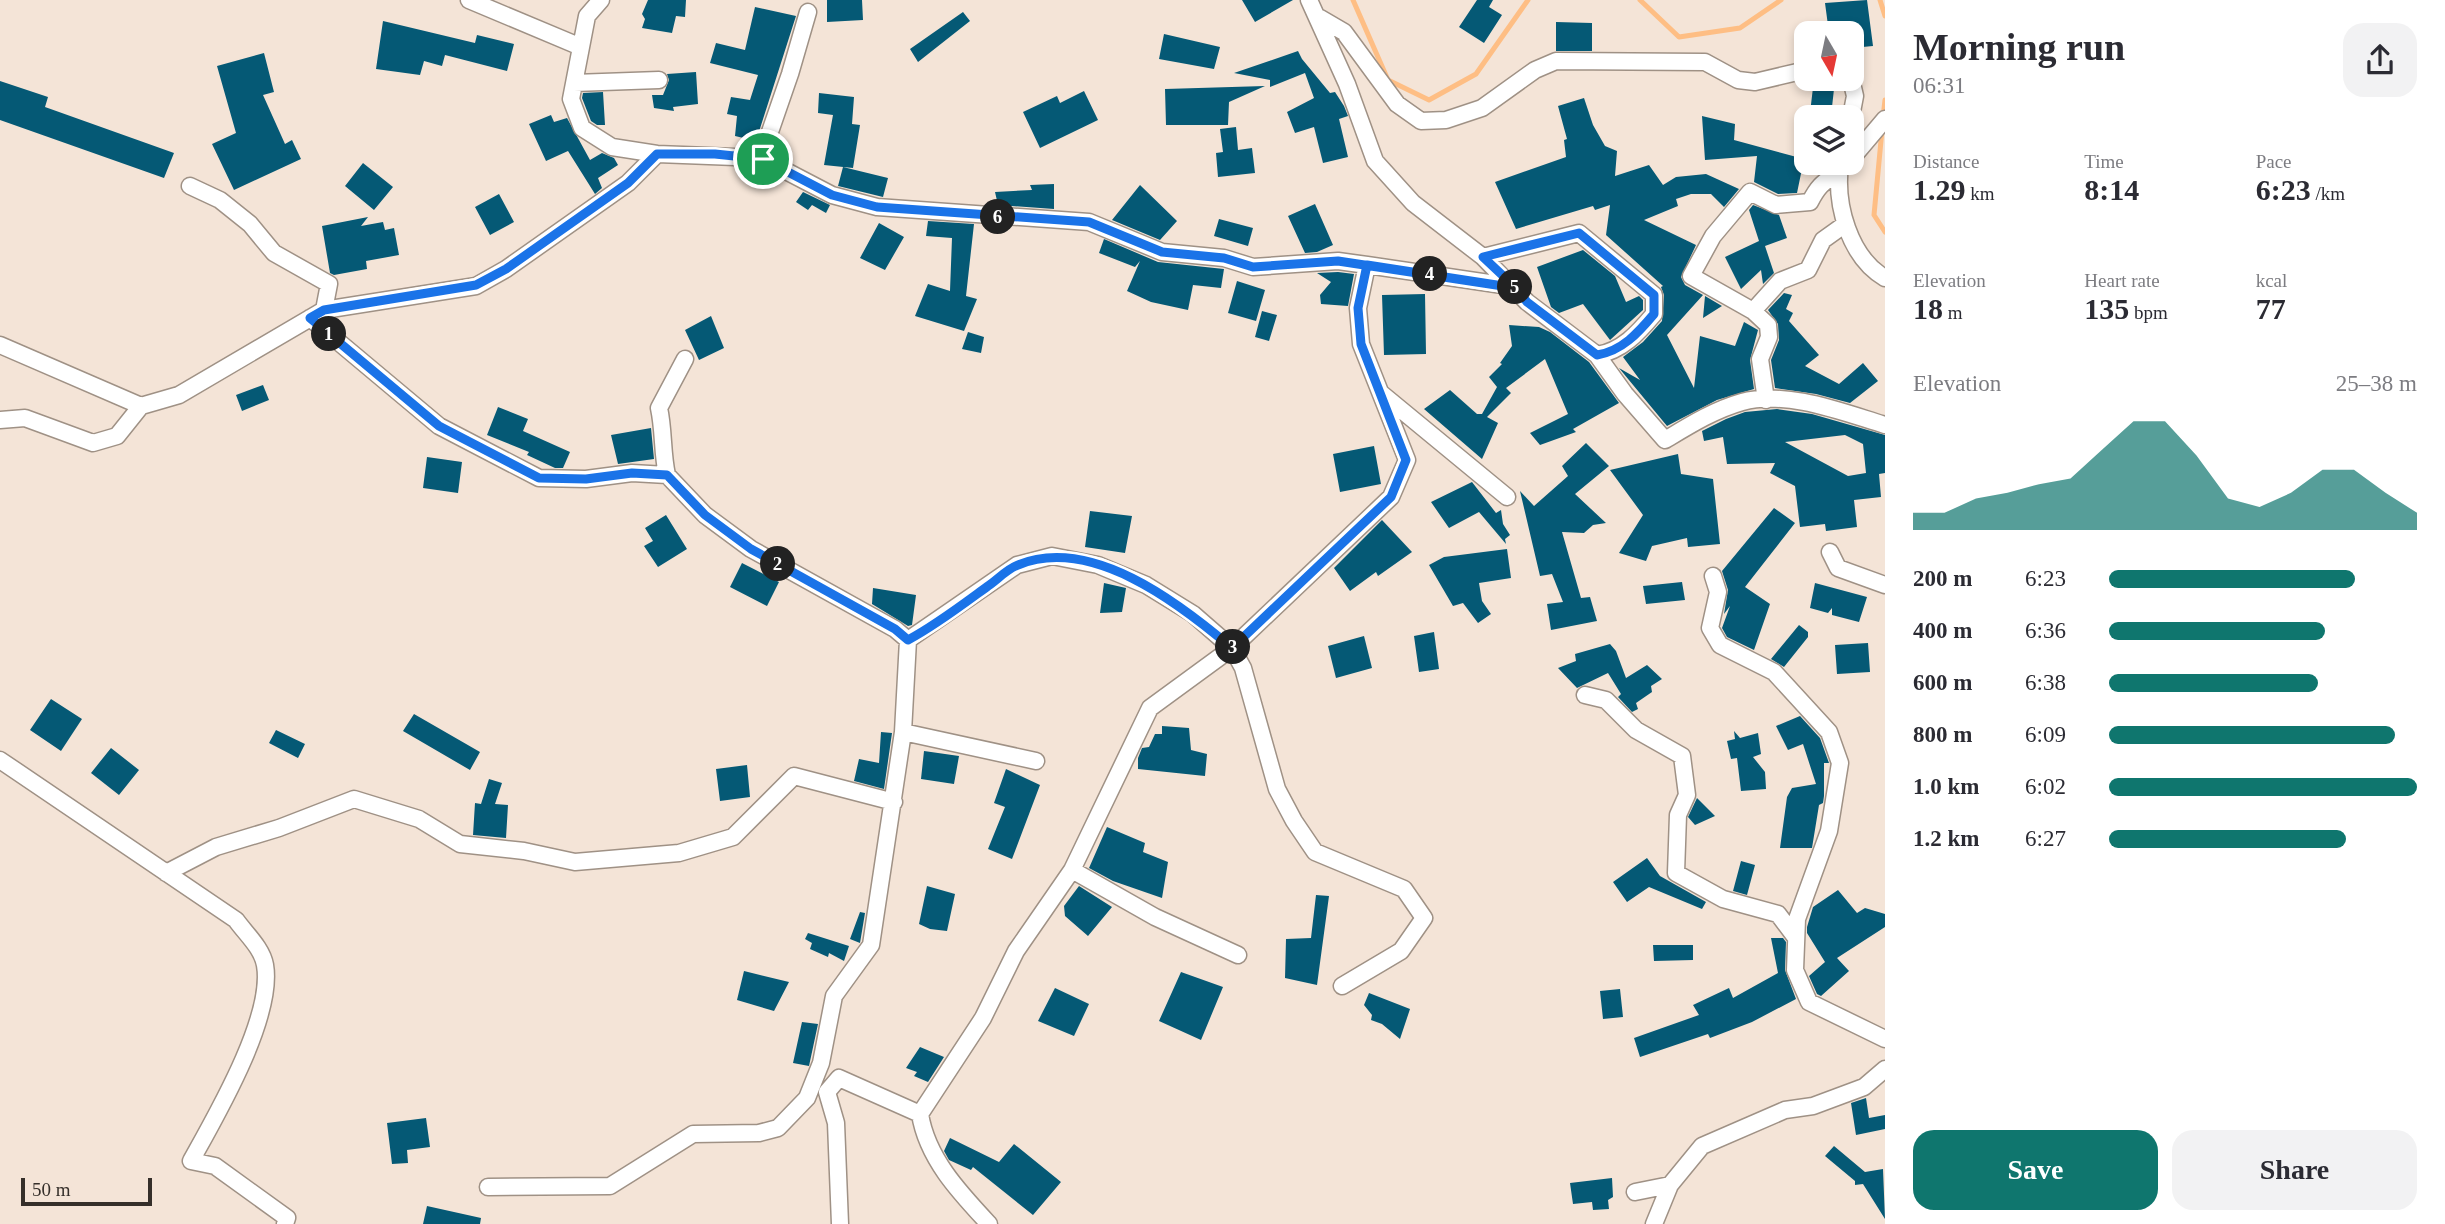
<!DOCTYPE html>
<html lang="en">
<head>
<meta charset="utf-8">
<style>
	body { margin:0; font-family:Georgia,serif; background:#f2f2f3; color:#2b2b33; height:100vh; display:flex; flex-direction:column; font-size:26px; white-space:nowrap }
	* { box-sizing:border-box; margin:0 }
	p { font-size:23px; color:#7c7c81 }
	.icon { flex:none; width:38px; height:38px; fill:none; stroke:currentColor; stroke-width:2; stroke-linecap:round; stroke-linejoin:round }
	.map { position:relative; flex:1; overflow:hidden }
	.details { display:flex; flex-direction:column; background:#fff; width:560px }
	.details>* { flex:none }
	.needle { width:46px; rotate:171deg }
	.tools { position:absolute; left:1794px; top:21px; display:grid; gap:14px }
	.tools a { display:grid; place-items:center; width:70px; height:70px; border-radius:14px; background:#fff; box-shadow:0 4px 10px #0003; font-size:35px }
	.scale { position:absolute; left:21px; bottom:18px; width:131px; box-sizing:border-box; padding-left:7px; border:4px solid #352f2a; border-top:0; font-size:19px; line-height:24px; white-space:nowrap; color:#352f2a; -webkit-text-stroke:5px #f4e4d7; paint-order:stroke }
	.pin { position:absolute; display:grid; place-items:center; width:60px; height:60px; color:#fff; margin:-30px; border:4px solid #fff; border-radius:50%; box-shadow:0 2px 7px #0007 }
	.km { position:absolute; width:35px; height:35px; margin:-18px; border-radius:50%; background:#222; color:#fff; font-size:19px; line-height:35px; text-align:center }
	.round { display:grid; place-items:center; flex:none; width:74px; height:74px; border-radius:21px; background:#f2f2f3 }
	.headline { display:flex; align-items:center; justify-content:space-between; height:119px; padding:0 28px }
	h1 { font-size:38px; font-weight:600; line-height:52px }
	.metrics { display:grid; grid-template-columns:repeat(3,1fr); gap:10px; height:119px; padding:7px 28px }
	.metrics div { display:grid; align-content:center }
	.metrics b { font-size:30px; font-weight:600 }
	.metrics small { font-size:19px; font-weight:400 }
	.metrics p { font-size:19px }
	.chart { height:196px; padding:14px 28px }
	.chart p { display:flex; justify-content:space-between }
	.chart svg { width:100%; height:126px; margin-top:7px; fill:#0f766e; opacity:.7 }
	.cta { display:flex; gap:14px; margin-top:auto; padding:14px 28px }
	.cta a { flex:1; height:80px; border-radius:21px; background:#0f766e; color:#fff; font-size:28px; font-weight:600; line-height:80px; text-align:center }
	.cta a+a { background:#f2f2f3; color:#2b2b33 }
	ul { padding:0 28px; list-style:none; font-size:23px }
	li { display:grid; grid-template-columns:112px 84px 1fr; align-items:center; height:52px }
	li i { height:18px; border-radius:9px; background:#0f766e }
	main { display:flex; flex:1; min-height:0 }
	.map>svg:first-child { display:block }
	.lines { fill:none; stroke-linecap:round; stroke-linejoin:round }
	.stream { stroke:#febe84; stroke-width:5 }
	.building { fill:#055975; fill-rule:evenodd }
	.minor-casing { stroke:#9f9185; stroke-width:19 }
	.minor { stroke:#fff; stroke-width:16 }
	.route-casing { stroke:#fff; stroke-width:14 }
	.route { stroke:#1a73e8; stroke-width:9 }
</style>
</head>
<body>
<main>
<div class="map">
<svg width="1885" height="1224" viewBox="0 0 1885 1224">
	<rect width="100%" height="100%" fill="#f4e4d7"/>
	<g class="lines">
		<path class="stream" d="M1353,0L1388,80L1429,100L1476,74L1528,0
			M1640,0L1679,37L1740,28L1781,0
			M1880,0L1885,16
			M1883,117L1885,100
			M1882,130L1874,215L1885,232"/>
	</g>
	<path class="building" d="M648,0H686L685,17L676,16L672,33L642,28L645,19L642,14Z
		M827,0H862L863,20L827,22Z
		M1242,0H1293L1255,22Z
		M1477,0H1493L1489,7L1502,15L1484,43L1459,27Z
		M1867,0L1873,46L1852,48V33H1829L1825,3Z
		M755,7L796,16L756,141L735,136L737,116L727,114L731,97L750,100L758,75L710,63L716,43L745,50Z
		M963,12L970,21L918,62L910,49Z
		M383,21L475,43L477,35L514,44L507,71L445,55L442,66L424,61L420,75L376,69Z
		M1556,22L1592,23V51H1556Z
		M1164,34L1220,47L1214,69L1159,59Z
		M1298,51L1302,59L1330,93L1335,92L1344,106L1348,116L1339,119L1348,157L1323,163L1314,127L1295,133L1287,112L1314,98L1305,73L1270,87V80L1234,73Z
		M264,53L274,92L263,95L285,144L292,140L301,159L234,190L212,144L236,133L217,66Z
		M696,72L698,104L673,107L674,111L654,108L652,95H663L669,80L667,74Z
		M1814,79L1835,80L1831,116L1810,113Z
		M0,81L48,97L45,107L174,153L164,178L0,120Z
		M1265,86L1229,102L1228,125H1166L1165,89Z
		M1084,91L1098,120L1040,148L1023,112L1057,96L1060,103Z
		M603,92L605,125H597L591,121L582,98L583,93Z
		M819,93L854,97L852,124L860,125L853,168L824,165L833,115L818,113Z
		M1584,98L1593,125L1605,146L1617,151L1615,176L1649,165L1663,185L1676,177L1706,174L1739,189L1724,207L1711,194H1691L1676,199L1678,206L1644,220L1696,245L1681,277L1685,285L1703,295L1667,335L1694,388L1700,336L1735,346L1744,322L1758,330L1750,360L1754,389L1717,400L1667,426L1619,368L1640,380L1623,357L1643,342L1662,321L1664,295L1661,287L1663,286L1606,235L1610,205L1595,210L1593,206L1516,229L1495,182L1566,157L1564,140L1567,139L1558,106Z
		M551,115L554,122L567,118L590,160L602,153L614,158L618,165L598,178L602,188L595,194L568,151L546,161L529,124Z
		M1702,116L1735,124L1734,140L1804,159L1797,193L1778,194L1754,182L1757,156L1705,160Z
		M1236,127L1238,150L1252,148L1255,173L1218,177L1216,153L1223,152L1220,129Z
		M363,163L393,187L374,210L345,186Z
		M843,167L888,178L883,197L838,186Z
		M1054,184V209L998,205L995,192L1032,190L1030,185Z
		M1140,185L1177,221L1160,240L1112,220Z
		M803,192L830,205L826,213L812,205L808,210L796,202Z
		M499,194L514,222L490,235L475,207Z
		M1315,204L1333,245L1317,252L1305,253L1288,216Z
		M1753,205L1779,215L1787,238L1765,246L1774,273L1763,284L1761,270L1741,289L1725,257L1759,241L1749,210Z
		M368,217L361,226L383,222L385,230L394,228L399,255L366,261L367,269L334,275L330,273L322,226Z
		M1219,219L1253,228L1248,246L1214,236Z
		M928,221L974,224L966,296L977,299L964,331L915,316L928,284L950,291L952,238L926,236Z
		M879,223L904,237L885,270L860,258Z
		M1104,239L1158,262L1224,269L1221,288L1193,285L1188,310L1151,302L1127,291L1140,261L1135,267L1099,253Z
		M1583,250L1615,276L1626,302L1639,296L1643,300V310L1610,340L1583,304L1559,313L1551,307L1537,267Z
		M1338,272L1354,274L1348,306L1321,304L1320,295L1331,282L1317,273Z
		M1237,281L1265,290L1256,321L1228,313Z
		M1784,293L1792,295L1786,309L1793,313L1789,321L1819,355L1805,366L1839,384L1863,363L1878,381L1850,403L1816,394L1775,388L1771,360L1779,340L1778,324L1768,310Z
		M1425,294L1426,354L1384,355L1382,295Z
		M1705,296L1722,306L1703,318Z
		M1262,311L1277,315L1269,341L1255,337Z
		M711,316L724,348L699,360L685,330Z
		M1509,325L1539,327L1550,332L1589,362L1619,403L1573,429L1576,432L1540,445L1530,433L1568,414L1545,359L1506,388L1511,393L1487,417L1498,423L1482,459L1424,409L1450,390L1477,414H1482L1497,387L1489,377L1502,364L1500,363L1512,346Z
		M968,332L984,337L981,353L962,349Z
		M263,385L269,400L242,411L236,395Z
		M498,407L528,419L523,431L570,452L563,468H555L527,455L529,452L487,435Z
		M1777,409L1812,414L1885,435V473L1879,474L1881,497L1854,500L1857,527L1826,531L1825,524L1800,527L1795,486L1770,473L1775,463L1727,464L1723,437L1704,441L1702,431L1726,419L1745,412ZM1845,435L1863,444L1866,473L1848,476L1785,442Z
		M651,428L654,459L618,464L611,435Z
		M1586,443L1609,466L1575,494L1606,523L1593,525L1584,533L1562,532L1581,598L1590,597L1597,621L1551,630L1547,604L1563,602L1552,574L1540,576L1520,491L1534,506L1568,476L1562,466Z
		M1374,446L1381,484L1340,492L1333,454Z
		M1678,454L1681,474L1713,479L1720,544L1688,547L1687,538L1652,546L1646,561L1619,553L1643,515L1610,470Z
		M427,457L462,462L458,493L423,488Z
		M1472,482L1496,513L1501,510L1503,524L1510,535L1505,539L1506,544L1479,512L1449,528L1431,502Z
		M1774,508L1795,523L1745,587L1770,604L1754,650L1727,637L1722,628L1730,606L1724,614L1728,590L1722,571Z
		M1090,511L1132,516L1125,553L1085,547Z
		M666,515L687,549L658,567L644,546L653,541L645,528Z
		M1382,520L1412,552L1378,576L1376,572L1350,591L1334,568Z
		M1507,549L1511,578L1479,583L1482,601L1491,614L1478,623L1463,603L1453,606L1429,565L1444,557Z
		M742,563L779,582L767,606L730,587Z
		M1682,582L1685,600L1646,604L1643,586Z
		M1104,583L1126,588L1122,612L1100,613Z
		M1815,583L1867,597L1859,622L1832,615V608L1828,613L1810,608Z
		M873,588L916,595L912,625L908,626L872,604Z
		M1799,625L1808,632V637L1784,667L1771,659Z
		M1434,632L1439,669L1419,672L1414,636Z
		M1364,636L1372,668L1336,678L1328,646Z
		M1868,643L1870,672L1837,674L1835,645Z
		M1610,644L1616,651L1626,678L1647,665L1662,679L1651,686L1652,692L1636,703L1638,709L1632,712L1618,697L1621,694L1608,673L1577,688L1558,668L1576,661L1575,654Z
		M51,699L82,719L61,751L30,730Z
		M414,714L480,752L470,770L403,731Z
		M1800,716L1820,738L1829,763H1824V796L1823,803L1819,805L1812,848H1780L1787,797L1792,788L1816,784L1803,744L1788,750L1776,726Z
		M1162,726L1189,728L1191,750L1207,754L1205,776L1138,769V758L1142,748L1149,747L1155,734H1162Z
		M276,730L305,744L298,758L269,743Z
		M1734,731L1740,738L1758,733L1761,754L1753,757L1765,772L1766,789L1741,791L1737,758L1731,759L1727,741L1735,739Z
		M881,732L892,733L884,789L854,781L859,759L879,763Z
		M111,748L139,770L119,795L91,773Z
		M924,751L959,756L954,784L921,779Z
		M747,765L750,797L720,801L716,769Z
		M1006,769L1040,785L1012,859L988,849L1005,807L994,803Z
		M489,779L502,783L495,804L508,805L506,838L473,835L475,803L481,804Z
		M1697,798L1715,816L1695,825L1688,817Z
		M1107,827L1145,843L1143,852L1168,862L1162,898L1113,881L1089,868Z
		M1647,858L1660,876L1706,902L1702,909L1649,887L1627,902L1613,882Z
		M1741,861L1755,865L1747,895L1733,891Z
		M927,886L955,894L947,931L930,929L919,924Z
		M1079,886L1112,907L1088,936L1065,916L1064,906Z
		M1838,890L1857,913L1865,908L1885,914V927L1837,958L1849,971L1821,996L1817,994L1809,976L1825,962L1807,933V927L1813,907Z
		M1316,895L1329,896L1317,985L1285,978L1286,939L1311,938Z
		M860,912L865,913L860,943L850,939Z
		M808,933L849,946L844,961L829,953L828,957L810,949L812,943L805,939Z
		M1771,938H1783L1786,942L1785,970L1796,999L1752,1022L1710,1038L1708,1034L1640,1057L1634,1038L1699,1015L1693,1005L1729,988L1733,998L1778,973Z
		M1653,945H1693V960L1654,961Z
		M744,971L789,982L774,1011L737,1000Z
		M1181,972L1223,987L1201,1040L1159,1021Z
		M1055,988L1089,1004L1074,1036L1038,1021Z
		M1620,989L1623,1017L1603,1019L1600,991Z
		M1369,993L1410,1009L1400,1039L1382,1024L1371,1020L1372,1015L1364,1005Z
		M802,1022L818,1024L809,1066L793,1063Z
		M920,1047L944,1057L928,1082L914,1076L917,1072L906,1068Z
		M1866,1098L1869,1118L1885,1115V1129L1856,1135L1851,1103Z
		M426,1118L430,1147L407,1150L408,1163L392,1164L387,1123Z
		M950,1138L999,1162L1014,1144L1061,1182L1033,1215L973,1167L971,1170L949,1160L944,1151Z
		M1834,1146L1865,1172L1883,1169L1885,1219L1863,1184L1855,1185V1181L1825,1156Z
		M1612,1178L1613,1197L1608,1200L1609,1209L1593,1210L1592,1202L1573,1204L1570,1183Z
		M427,1206L481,1218L480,1224H423Z"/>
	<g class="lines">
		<g class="minor-casing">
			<path id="minor" d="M469,0L581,47
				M601,0L587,16L571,99L582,128L612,147L657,154L761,158L832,195L877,207L1089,222L1162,252L1224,258L1253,267L1338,261L1367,265
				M1309,0L1347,84L1375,161L1413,203L1483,257L1527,302L1597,355C1622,351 1638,333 1654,314V295L1579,233L1483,257
				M1320,18L1344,32L1397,104L1421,121L1446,120L1482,108L1535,70L1556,61L1705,62L1738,80L1755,82L1806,70
				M1851,79L1855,96L1851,117
				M574,83L659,80
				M761,158L790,74L808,12
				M1852,158L1885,119
				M1840,165C1835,204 1849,257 1885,278
				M190,186L220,200L250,224L274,253L329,284L324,310
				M1753,311L1780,281L1808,270L1823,240L1844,225
				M310,318L439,426L539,478L586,479L632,473L667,475L705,515L751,549L895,629L908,640
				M0,345L141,406
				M1597,355L1625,394L1665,440C1690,425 1714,410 1742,402C1787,390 1842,412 1885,425
				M1382,394L1507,497
				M1766,400L1760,359L1769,337L1768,325L1753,311L1691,276L1713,236L1750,192L1776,205L1810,202C1823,176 1831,182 1847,163
				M0,420L25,418L93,443L117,436L141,406L179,395L324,310L476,286L506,269L628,183L657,154
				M667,475C662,453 664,431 659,408L685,359
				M1830,552L1838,568L1885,585
				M1713,576L1718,592L1710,628L1720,645L1774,672L1829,732L1840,763L1829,831L1797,919L1795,970L1809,1002L1885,1039
				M908,640L1017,565L1052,556L1098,565L1146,585L1193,614L1232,648L1243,668L1277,789L1294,821L1315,852L1404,889L1424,918L1401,951L1342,986
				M1585,695L1606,700L1636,730L1682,756L1687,795L1678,815L1676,873L1723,899L1778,914L1796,938
				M903,732L1036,761
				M0,760L236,920C246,934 262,948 265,965C274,1017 216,1116 191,1161L215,1166L287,1218L285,1224
				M166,873L216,847L279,828L354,799L419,819L460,844L524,851L575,862L679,853L733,837L794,776L894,802
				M1238,955L1155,917L1072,870L1150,708L1232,648L1391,497L1407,460L1361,344L1358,308L1367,265L1516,287
				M488,1187L610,1186L693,1134L759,1133L778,1128L807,1098L821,1063L834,996L871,945L903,732L908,640
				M1635,1192L1670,1185
				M840,1224L836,1123L827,1092L839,1078L920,1114
				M989,1224C959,1192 927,1158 920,1114L983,1018L1016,951L1072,870
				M1654,1224L1670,1185L1702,1146L1785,1110L1813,1106L1864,1087L1885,1069"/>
		</g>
		<use href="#minor" class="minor"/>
	</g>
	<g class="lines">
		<g class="route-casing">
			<path id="route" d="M763,159L715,154H657L628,183L506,269L476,285L324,310L310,318L439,426L539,478L586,479L632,473L667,475L705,515L751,549L895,629L908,640C936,625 962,605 988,586C997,580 1007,569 1018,565C1091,535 1179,603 1232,648L1391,497L1406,460L1361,344L1358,308L1367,265L1516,288L1527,302L1597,355C1622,351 1638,333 1654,314V295L1579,233L1483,257L1516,288L1338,261L1253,267L1224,258L1162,252L1089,222L877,207L832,195L763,159"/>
		</g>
		<use href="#route" class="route"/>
	</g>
</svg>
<div class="tools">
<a><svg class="needle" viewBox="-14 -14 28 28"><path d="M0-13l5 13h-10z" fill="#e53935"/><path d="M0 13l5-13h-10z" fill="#7c7c81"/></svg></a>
<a><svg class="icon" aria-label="layers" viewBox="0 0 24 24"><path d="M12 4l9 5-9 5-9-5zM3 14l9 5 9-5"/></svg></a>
</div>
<div class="scale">50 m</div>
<div class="pin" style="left:763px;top:159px;background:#1e9e55"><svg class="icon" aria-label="arrive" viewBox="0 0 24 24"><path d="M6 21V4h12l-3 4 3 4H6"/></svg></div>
<b class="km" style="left:329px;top:334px">1</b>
<b class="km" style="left:778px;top:564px">2</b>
<b class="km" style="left:1233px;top:647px">3</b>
<b class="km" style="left:1430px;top:274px">4</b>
<b class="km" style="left:1515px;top:287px">5</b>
<b class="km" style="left:998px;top:217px">6</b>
</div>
<section class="details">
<div class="headline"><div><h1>Morning run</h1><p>06:31</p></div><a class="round"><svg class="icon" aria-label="share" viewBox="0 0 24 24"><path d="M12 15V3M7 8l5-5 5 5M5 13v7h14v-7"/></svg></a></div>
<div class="metrics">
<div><p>Distance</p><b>1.29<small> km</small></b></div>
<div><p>Time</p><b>8:14</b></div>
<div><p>Pace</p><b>6:23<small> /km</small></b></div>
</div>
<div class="metrics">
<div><p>Elevation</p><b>18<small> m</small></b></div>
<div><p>Heart rate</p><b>135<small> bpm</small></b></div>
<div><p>kcal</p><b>77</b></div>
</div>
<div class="chart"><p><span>Elevation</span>25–38 m</p>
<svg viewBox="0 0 160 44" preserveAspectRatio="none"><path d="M0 44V38L10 38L20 33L30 31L40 28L50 26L60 16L70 6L80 6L90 18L100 33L110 36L120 31L130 23L140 23L150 31L160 38V44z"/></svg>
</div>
<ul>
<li><b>200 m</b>6:23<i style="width:80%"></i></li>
<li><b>400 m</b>6:36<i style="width:70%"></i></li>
<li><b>600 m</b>6:38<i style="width:68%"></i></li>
<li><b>800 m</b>6:09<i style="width:93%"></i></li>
<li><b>1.0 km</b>6:02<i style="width:100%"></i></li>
<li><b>1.2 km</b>6:27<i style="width:77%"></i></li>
</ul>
<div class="cta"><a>Save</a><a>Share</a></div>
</section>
</main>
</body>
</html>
